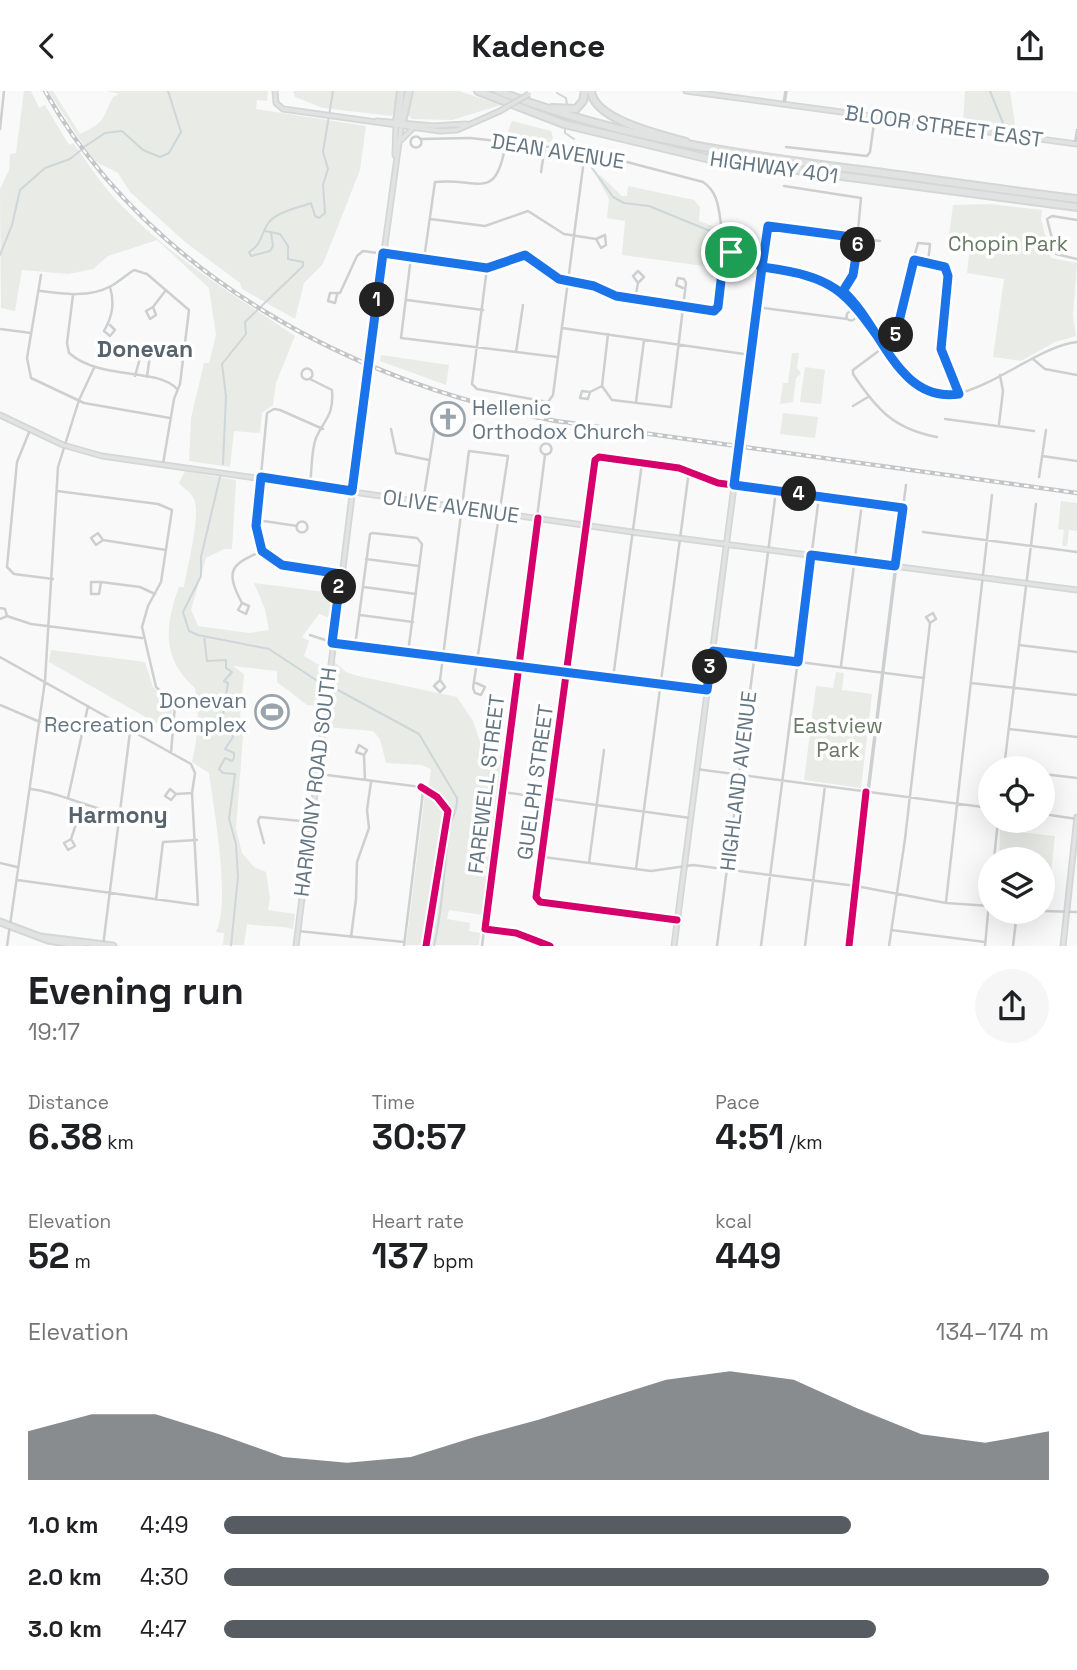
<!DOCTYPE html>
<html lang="en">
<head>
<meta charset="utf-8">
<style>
	body { margin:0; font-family:"Space Grotesk",sans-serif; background:#f6f6f6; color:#202124; height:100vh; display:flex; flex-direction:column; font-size:26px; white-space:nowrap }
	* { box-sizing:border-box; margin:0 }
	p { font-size:23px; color:#757577 }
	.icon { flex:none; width:38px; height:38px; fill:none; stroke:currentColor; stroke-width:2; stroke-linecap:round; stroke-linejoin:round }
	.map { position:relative; height:855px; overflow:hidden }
	.panel { display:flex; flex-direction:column; background:#fff; flex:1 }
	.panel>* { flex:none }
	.tools { position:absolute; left:978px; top:665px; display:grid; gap:14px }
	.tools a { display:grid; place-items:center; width:77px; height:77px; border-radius:50%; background:#fff; box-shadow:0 7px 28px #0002; font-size:35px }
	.pin { position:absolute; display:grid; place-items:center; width:60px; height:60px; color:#fff; margin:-30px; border:4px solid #fff; border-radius:50%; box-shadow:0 2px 7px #0007 }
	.km { position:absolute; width:35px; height:35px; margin:-18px; border-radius:50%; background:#222; color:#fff; font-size:19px; line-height:35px; text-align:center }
	.round { display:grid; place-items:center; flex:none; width:74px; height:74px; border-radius:37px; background:#f6f6f6 }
	.overview { display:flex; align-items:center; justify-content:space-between; height:119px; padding:0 28px }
	h1 { font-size:38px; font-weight:800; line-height:52px }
	.metrics { display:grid; grid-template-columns:repeat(3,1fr); gap:10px; height:119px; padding:7px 28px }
	.metrics div { display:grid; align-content:center }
	.metrics b { font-size:35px; font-weight:800 }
	.metrics small { font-size:19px; font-weight:400 }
	.metrics p { font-size:19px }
	.chart { height:196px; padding:14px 28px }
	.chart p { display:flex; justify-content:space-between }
	.chart svg { width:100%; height:126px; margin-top:7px; fill:#565c61; opacity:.7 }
	ul { padding:0 28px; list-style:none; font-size:23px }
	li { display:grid; grid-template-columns:112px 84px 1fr; align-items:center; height:52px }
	li i { height:18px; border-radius:9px; background:#565c61 }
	header { display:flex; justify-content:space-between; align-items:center; height:91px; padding:0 28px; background:#fff; font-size:32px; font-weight:800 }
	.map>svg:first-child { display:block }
	.green { fill:#e8ebe6 }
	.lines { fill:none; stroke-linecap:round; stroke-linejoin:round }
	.stream { stroke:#ced6d9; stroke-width:2 }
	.secondary-casing { stroke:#d5d6d7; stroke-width:7 }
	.primary-casing { stroke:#d5d6d7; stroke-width:9 }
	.motorway-casing { stroke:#d5d6d6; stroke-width:10 }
	.minor { stroke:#cecfd0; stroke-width:2.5 }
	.tertiary { stroke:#cecfd0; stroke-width:3.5 }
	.secondary { stroke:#e1e2e2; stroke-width:3.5 }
	.primary { stroke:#e1e2e2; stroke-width:5 }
	.motorway { stroke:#e1e2e2; stroke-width:6 }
	.rail-casing { stroke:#c3c5c6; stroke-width:4.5 }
	.rail { stroke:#fff; stroke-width:2; stroke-dasharray:5; stroke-linecap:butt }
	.secondary-bridge-casing { stroke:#d5d6d7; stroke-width:7; stroke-linecap:butt }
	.secondary-bridge { stroke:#e1e2e2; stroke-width:3.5 }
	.cycleway-casing { stroke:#fff; stroke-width:11 }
	.cycleway { stroke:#d6006c; stroke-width:7 }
	.route-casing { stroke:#fff; stroke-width:14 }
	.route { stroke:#1a73e8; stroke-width:9 }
	.labels { text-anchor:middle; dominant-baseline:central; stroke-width:7; stroke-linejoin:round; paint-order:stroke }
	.street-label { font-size:21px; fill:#657683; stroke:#fff }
	.park-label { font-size:21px; fill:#687a64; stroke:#fff }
	.poi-label { font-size:21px; fill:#657683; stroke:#fff; text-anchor:start }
	.neighbourhood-label { font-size:23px; font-weight:bold; fill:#57646e; stroke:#fff }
</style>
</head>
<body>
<header><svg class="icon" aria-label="back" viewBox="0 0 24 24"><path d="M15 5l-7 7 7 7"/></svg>Kadence<svg class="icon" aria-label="share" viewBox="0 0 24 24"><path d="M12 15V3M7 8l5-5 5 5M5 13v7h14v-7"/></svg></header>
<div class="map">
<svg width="1077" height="855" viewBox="0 0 1077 855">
	<rect width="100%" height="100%" fill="#f9f9f9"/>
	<path class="green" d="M24,0H31L39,17L45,14L69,54L73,52C89,74 104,97 123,116C172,167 237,206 295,245L276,292L273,314L262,322L260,342L234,340L230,376L189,370L191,327L204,272H209L216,244L209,197L157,149L108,165L93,178L68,183L22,179L15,220L1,217L0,98L9,79L10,63L16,62Z
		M48,0H53L80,43C108,29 100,30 113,6L119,3L107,0H268L267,10L257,9L256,18L366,35L360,79L323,173L304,192L295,228L242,198L240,192L185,151L130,101L118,82L94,70Z
		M293,0H397L396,19L391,25L323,17L295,6Z
		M412,0H459L501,14L452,29L412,28L407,23Z
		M965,0H1010L1016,40L963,32Z
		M512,30L551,40L553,47L550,51H534L506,45Z
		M600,84L622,105H627L628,95L694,109L700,116L699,130L721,138L726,158L719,177L622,164L625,130L607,127L609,108L597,86Z
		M990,113L1042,119L1041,128L1051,167L1077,172L1073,224L1076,245L1055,251L1021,270L993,266L1004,188L967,182L969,163L947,160L953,114Z
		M792,262H799L797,277L801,282L796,287L793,311L780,313L783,292H788Z
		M381,264L449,274L446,294L380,270Z
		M805,276L825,279L821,313L800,311Z
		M783,322L818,326L815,347L780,343Z
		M185,380L236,389L232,458H224L206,467L191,519L198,535L249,542L269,539L265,518L254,492L333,502L330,527L319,523L302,546L309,550L304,565L324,577L318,615L307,614L277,591V580L233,575L244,583L240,625L243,645L236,738L242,762L254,776L266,781L270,807L268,819L295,823L293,838C276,834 263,836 247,833L244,854H223L224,842L216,841C231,811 214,719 209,682L192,671C198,645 200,623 195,597C161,567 165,535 179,496H184C187,476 201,425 194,408C190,400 184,398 179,392Z
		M1061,410L1077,412V440L1069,439L1067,455H1062L1064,439L1058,438Z
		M51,559L145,571L153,596L172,615L170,640L49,571Z
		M335,571L346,581L358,585L457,606L473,630L484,662L504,665L483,824L449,819L447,828L470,832L469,840L480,842L479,854H406L425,702L422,695H429L431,678L421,674L386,672L380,648L373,640L326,636Z
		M836,581L844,582L842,599L872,603L861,697L804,689L816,595L833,597Z
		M1000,739L1055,745L1050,791H1045L1044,796L1043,768H999Z"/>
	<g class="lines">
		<path class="stream" d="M990,0L1003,32
			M557,2L566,7L567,14
			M565,37V42L574,48
			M84,56L105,42L122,40L143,59L160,66L169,62L181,41L168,0
			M592,77L613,106L624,112L649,115L715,142
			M271,142L273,155L270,160L251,165L249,161C261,154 261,144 267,134C274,121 298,117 311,112L315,125L319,127L325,122L323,94L328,78L323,61L333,0
			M0,164L12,134L20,99L45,77L70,68L81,59
			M223,373L226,305L222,273L246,243L245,231L303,175V171L288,168V155L280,143L265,140
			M220,386L201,466V485L183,521L189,540L198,544L269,558L319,591
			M204,545L207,570L226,569V577L232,581L224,590L228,592L223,624L233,646L225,658L234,662V667L232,670L225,667L219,678L223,682L235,683L229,728L236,753L238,786L231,855
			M336,598L419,643L457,707C458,719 451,728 449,739C444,778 443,816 434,855"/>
		<g class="secondary-casing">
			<path id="secondary" d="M275,0L276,12L283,18L440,40L457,39L500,20
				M686,0L1077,53
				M377,30L434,35L466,33
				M401,49L412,38
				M395,64L396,33
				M370,263L401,37
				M0,324L63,354L102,365L632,441L1077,499
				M296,855L367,284
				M674,855L768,135
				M1063,855L1077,726"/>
		</g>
		<g class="primary-casing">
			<path id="primary" d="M0,831L48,849L82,855
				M40,846L113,855"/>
		</g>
		<g class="motorway-casing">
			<path id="motorway" d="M478,0L564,33L706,67L1077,116
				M498,0C621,48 746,65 876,81C943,90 1010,100 1077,108
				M591,0C594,29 661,44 686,51
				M552,17L576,18L583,10L585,0
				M397,31L401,0
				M402,31L409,0"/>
		</g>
		<path class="minor" d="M0,38L4,0
			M410.5 51a5.5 5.5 0 1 1 11 0a5.5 5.5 0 1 1-11 0Z
			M421,48L470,47L585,60L703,91C729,108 712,146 735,164C765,188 810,178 843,200C872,226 885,269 914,294C957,332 1030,255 1077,251
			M1075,53L1077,39
			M786,56L867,65L870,61L875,25
			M541,81L545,55
			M784,95L861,107L854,184L843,200
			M430,128L485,135L528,120L564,143L596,148L601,157L606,154L605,144L596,148
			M1077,129L1052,125L1047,128L1056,163L1077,168
			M768,135L880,150
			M411,166L401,247L557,266
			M424,168L435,91C479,86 496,113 506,51
			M914,169L945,176L948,180L941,258L959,303
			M928,172L930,153L918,152L892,250L853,279V283C877,319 894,338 937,346
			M487,177L472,293L477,298L548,311L553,304L585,61
			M41,184L27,267L31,287L84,312L170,327
			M40,200C62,203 90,207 111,195C119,191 126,184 134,179L147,183L189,219L180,293L174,308L163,373
			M73,204L67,252L69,262C101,290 157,276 177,298
			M337,204L335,212L328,210L330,202H340L357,165L363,160L487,177L525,164L559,188L594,195L616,205L716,219L723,172L731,161
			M635,208L638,192L644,186L638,180L633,185L638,192
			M407,209L483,219
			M153,216L146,220L150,228L156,224L153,216L166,199
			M757,216L847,228
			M846.5 225a4.5 4.5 0 1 1 9 0a4.5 4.5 0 1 1-9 0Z
			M110,234L115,239L110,245L104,240C112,226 115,213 110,196
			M562,237L751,264
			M0,238L31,242
			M516,261L523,214
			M1033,268L1045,278L1077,284
			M301.5 283a5.5 5.5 0 1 1 11 0a5.5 5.5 0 1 1-11 0Z
			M135,285L142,260L150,264L147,286
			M602,295L612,309L671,316L686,192L684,188L678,187L676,194L683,197
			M602,295L608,243
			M590,301L582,300L580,307L588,308L590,301L602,295
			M636,311L644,249
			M853,315L868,306
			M945,328L1034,340
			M999,333L1003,300L1000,284
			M323,338L280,319L274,318L267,322L256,435L261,458L282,474L341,483
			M391,338L396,362L429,369
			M30,339L17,371L7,476L14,483L53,488
			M540.5 358a5.5 5.5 0 1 1 11 0a5.5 5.5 0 1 1-11 0Z
			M1042,365L1077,370
			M1039,386L1046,339
			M310,393C312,380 311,360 316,347C325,327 334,325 332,299L310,288
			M57,400L158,413L172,419L161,491L148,515L142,536L156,596L175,614L171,662
			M423,411L435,335
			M257,429L297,435
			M296.5 436a5.5 5.5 0 1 1 11 0a5.5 5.5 0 1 1-11 0Z
			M923,441L1077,461
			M103,449L98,442L91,447L96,454L103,449L166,459
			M366,468L419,475
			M101,491H91V503H99L101,491L140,496L155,503
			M364,496L416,503
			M242,512L238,519L246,523L249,515L242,512C225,480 230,473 263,460
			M0,517L5,518L7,525L31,533L142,547
			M360,524L413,531
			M0,528L7,525
			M310,544L337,553L707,599
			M1019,554L1077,561
			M355,555L370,443L373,442L417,447L422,453L408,562
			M713,560L924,587
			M0,566L191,673L195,682L192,702L198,814L17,789
			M841,575L862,412
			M613,587L642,372
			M440,589L445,596L440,601L434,595L440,589L469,360L508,365L473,597L475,602L481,604L485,596L476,592
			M971,592L1077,604
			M0,614L40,631
			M1009,638L1077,646
			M364,664L356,661L359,654L367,659L364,664L365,689
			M1004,677L1036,413
			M696,678L990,717
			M319,683L421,696L423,701L404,855
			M1043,683L1077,687
			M31,698C62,702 87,717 118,722
			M503,701L690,727
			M176,703L170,698L165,705L171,709L176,703L192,702
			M68,707L88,615
			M1043,723L1077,728
			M71,748L64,752L68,759L75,755L71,748L82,715
			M264,752L258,730L260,726L311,731
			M543,766L651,780L693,774L856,795L946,812L990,815
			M994,768L998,730
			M0,772L17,776
			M589,772L604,659
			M636,778L689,380
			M156,809L163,751L197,749
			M946,811L992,404
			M1043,820L1077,821
			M677,829L540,811L536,806L595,369L599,366L679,377L718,392L903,417L906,394
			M485,838L516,842L550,855
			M891,839L985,851
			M298,840L404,851
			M351,846L356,808L357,771L369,737L367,719L371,691
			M7,855L45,590L58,376L79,309L94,277
			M103,855L130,641
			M482,855L545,364
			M717,855L776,400
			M761,855L819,406
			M805,855L825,695
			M889,855L905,748L930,532L936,528L933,522L926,526L930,532
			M985,855L990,801
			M1013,855L1017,821"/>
		<path class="tertiary" d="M784,13L786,0
			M849,855L903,417"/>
		<use href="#secondary" class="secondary"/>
		<use href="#primary" class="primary"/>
		<use href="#motorway" class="motorway"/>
		<g class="rail-casing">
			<path id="rail" d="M45,0C148,183 354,293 556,330L1077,402"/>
		</g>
		<use href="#rail" class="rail"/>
		<g class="secondary-bridge-casing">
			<path id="secondary-bridge" d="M500,20L529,3
				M367,284L370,263"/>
		</g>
		<use href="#secondary-bridge" class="secondary-bridge"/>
		<g class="cycleway-casing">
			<path id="cycleway" d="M538,427L485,838L516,842L550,855
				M332,552L707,599
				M421,696L437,706L448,720L426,855
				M677,829L540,811L536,806L595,369L599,366L679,377L718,392L903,417
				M849,855L866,701"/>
		</g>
		<use href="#cycleway" class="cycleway"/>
	</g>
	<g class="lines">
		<g class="route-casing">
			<path id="route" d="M731,161L723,172L718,216L714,220L616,205L594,195L559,188L525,164L487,177L383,162L352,400L261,386L256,435L262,460L282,474L341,483L332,552L707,599L713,560L798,571L811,464L895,475L903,417L734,394L762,176C835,186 844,198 885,256L896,243L914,169L945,176L948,185L941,258L959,303C897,312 882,235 843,200L853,184L859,147L768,135L762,176L731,161"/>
		</g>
		<use href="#route" class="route"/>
	</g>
	<defs>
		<g id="church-ring" transform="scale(1.75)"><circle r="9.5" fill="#fff" stroke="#99a4ac" stroke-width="1.5"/><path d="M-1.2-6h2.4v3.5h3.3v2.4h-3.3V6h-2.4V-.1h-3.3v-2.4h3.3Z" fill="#99a4ac"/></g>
		<g id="stadium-ring" transform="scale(1.75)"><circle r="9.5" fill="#fff" stroke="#99a4ac" stroke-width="1.5"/><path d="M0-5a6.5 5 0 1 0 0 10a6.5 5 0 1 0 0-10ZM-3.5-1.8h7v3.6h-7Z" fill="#99a4ac"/></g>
	</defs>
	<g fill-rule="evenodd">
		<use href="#church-ring" x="448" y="328"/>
		<use href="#stadium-ring" x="272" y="621"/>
	</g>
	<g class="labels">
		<g class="street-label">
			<text transform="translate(944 35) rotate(8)">BLOOR STREET EAST</text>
			<text transform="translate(558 60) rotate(9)">DEAN AVENUE</text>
			<text transform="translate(774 76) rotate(8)">HIGHWAY 401</text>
			<text transform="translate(451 415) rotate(8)">OLIVE AVENUE</text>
			<text transform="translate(738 690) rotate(-83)">HIGHLAND AVENUE</text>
			<text transform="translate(315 691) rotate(-83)">HARMONY ROAD SOUTH</text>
			<text transform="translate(535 691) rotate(-82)">GUELPH STREET</text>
			<text transform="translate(486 693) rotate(-83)">FAREWELL STREET</text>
		</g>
		<g class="park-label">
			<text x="1008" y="152">Chopin Park</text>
			<text x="838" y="634">Eastview<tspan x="838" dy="24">Park</tspan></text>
		</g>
		<g class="poi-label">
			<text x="472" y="316">Hellenic<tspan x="472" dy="24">Orthodox Church</tspan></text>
			<text x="247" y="609" text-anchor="end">Donevan<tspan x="247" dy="24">Recreation Complex</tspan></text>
		</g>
		<g class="neighbourhood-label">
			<text x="145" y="258">Donevan</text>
			<text x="118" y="724">Harmony</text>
		</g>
	</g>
</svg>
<div class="tools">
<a><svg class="icon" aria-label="locate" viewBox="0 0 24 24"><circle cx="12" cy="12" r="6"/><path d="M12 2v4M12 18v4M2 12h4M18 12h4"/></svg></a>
<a><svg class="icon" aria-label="layers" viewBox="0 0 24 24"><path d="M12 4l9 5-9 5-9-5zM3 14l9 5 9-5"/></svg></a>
</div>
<div class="pin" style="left:731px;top:161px;background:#1e9e55"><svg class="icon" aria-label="arrive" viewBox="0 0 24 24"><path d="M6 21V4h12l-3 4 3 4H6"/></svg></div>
<b class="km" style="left:377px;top:209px">1</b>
<b class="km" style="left:339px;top:496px">2</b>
<b class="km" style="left:710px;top:576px">3</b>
<b class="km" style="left:799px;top:403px">4</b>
<b class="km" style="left:896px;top:244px">5</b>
<b class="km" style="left:858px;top:154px">6</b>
</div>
<section class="panel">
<div class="overview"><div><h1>Evening run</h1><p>19:17</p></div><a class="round"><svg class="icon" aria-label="share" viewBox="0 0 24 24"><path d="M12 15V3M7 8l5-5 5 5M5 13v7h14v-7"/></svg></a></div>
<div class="metrics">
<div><p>Distance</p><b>6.38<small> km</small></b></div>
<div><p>Time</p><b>30:57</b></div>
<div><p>Pace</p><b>4:51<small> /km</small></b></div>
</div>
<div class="metrics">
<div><p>Elevation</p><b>52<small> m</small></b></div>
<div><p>Heart rate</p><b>137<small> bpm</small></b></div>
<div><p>kcal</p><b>449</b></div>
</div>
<div class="chart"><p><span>Elevation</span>134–174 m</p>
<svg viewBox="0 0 160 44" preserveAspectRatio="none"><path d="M0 44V27L10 21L20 21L30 28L40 36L50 38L60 36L70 29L80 23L90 16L100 9L110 6L120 9L130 19L140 28L150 31L160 27V44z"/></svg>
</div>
<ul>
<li><b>1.0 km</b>4:49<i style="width:76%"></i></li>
<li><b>2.0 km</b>4:30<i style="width:100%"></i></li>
<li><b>3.0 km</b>4:47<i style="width:79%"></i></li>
</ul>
</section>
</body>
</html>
